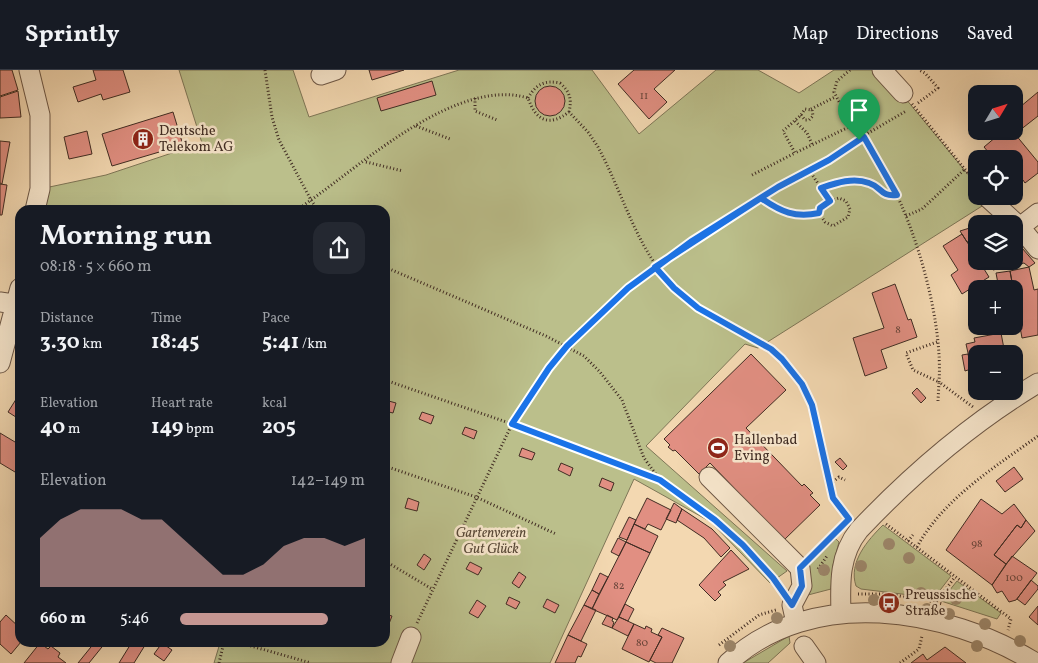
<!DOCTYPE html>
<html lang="en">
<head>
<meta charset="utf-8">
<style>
	body { margin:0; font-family:Vollkorn,serif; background:#242831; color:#f1f3f6; height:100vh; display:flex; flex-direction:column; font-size:19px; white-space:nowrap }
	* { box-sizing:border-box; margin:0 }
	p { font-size:16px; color:#9ea1a6 }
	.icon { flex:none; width:28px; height:28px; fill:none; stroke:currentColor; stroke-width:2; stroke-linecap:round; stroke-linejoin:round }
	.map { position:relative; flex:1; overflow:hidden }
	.side { position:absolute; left:15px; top:135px; width:375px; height:442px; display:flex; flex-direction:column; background:#171b24; border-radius:15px; box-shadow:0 5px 20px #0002 }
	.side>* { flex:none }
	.needle { width:32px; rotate:52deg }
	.tools { position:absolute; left:968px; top:15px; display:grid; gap:10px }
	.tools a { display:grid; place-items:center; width:55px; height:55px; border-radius:10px; background:#171b24; box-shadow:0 5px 20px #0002; font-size:25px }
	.pin { position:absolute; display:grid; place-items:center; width:42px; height:42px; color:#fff; margin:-51px -21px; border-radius:50% 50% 50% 0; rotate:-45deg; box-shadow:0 0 5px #0007 }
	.pin .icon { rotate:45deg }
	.round { display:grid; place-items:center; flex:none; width:52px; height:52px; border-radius:15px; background:#242831 }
	.overview { display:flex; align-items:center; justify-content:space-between; height:85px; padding:0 25px }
	h1 { font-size:28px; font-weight:700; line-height:38px }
	.stats { display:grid; grid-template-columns:repeat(3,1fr); gap:8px; height:85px; padding:5px 25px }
	.stats div { display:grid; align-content:center }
	.stats b { font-size:21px; font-weight:700 }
	.stats small { font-size:14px; font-weight:400 }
	.stats p { font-size:14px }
	.chart { height:140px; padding:10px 25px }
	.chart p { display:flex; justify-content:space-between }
	.chart svg { width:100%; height:90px; margin-top:5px; fill:#c59692; opacity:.7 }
	ul { padding:0 25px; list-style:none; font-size:16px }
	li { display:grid; grid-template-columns:80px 60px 1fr; align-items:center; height:38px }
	li i { height:12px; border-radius:6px; background:#c59692 }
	header { display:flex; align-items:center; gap:30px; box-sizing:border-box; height:70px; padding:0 25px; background:#171b24; border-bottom:1px solid #363941 }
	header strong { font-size:24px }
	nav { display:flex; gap:28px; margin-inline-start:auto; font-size:18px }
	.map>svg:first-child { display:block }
	.green { fill:#bbbf8b; stroke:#7e7657 }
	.building { fill:#e18f82; stroke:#402c23 }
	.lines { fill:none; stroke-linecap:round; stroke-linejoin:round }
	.minor-casing { stroke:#6d5746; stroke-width:21 }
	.path { stroke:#402c23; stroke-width:3; stroke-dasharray:1 2.5; stroke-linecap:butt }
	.minor { stroke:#f7e6cc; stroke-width:19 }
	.tree { fill:#9e896e }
	.route-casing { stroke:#fff; stroke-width:10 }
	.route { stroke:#1a73e8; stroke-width:6 }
	.labels { text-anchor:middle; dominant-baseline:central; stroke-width:5; stroke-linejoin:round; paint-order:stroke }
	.number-label { font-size:11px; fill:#68453b }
	.poi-label { font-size:14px; fill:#402c23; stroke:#f7e6cc; text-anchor:start }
	.park-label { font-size:14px; font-style:italic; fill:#594938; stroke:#f7e6cc }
</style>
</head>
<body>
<header>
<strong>Sprintly</strong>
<nav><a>Map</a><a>Directions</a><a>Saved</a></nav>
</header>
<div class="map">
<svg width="1038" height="593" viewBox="0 0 1038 593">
	<rect width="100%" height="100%" fill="#f3d8b1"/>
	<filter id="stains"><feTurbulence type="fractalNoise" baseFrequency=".004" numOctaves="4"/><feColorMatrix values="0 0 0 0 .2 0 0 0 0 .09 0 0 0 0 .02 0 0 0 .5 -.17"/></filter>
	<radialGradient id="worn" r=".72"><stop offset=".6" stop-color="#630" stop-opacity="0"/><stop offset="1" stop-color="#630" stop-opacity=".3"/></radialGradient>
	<path class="green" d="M179,0H293L309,47L459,0H592L639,64L716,0H758L799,23L834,0H882L976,114V126H986L990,131L758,278L745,274L646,376L787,501L770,513L711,452L634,409L550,593H214L220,573L385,572V140H35L40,119L106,105L202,73Z
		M883,455L951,506L934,528L861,519L856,516C848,492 868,470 883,455Z
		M836,469L839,472L833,495L831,519L808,525L805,498Z
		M957,511L1001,543L997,549L941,531Z
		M789,566L790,573L768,593H743Z"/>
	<path class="building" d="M0,0H12L18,20L0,26Z
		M93,0H123L130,22L103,30L101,24L78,32L73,17L96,10Z
		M369,0H404L372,10Z
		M634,0H675L654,19L667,32L649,49L618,14Z
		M432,11L436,25L381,41L377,28Z
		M535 31a15 15 0 1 1 30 0a15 15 0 1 1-30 0Z
		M18,21L21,47L0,48V27Z
		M1038,22V46L1015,64L1038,92V103L1025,113L1023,110L1016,116L1014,113V89H994L984,77L1003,61H1014V42Z
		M173,42L183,75L112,96L102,64Z
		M87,61L92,84L69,89L64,67Z
		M0,71L10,72L2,114L0,113Z
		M0,114L7,115L2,145H0Z
		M976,156V170L967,172L960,161Z
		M962,164L976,186V191H979L989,207L962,224L951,205L958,200L943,176Z
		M1022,178L1035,193L1029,197L1024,193L993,200L988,191H1014V180Z
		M1029,197L1034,220L1038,219V265L1022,268L1010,201Z
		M1010,201L1013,217L999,219L996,203Z
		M895,214L908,250L911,249L917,267L881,280L887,298L865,306L853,268L884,258L872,223Z
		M1001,263L1005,284H976V300L972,301L966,274L975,272L974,268Z
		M751,284L786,320L746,358L802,416L804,414L813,423L810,425L820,435L784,470L710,393L699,404L675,380L673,381L668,377L670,375L664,369Z
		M968,284L971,299L965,301L962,285Z
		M917,318L926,328L921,333L912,323Z
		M20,323V348L19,349L8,342Z
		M385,330L396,333L393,343L385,341Z
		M422,342L434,346L431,354L419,349Z
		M465,357L477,361L474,369L462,364Z
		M0,363L20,375V405L0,393Z
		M522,378L535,383L532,390L519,386Z
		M840,388L847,396L843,400L835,392Z
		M561,393L573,398L570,406L558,400Z
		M1014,397L1023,409L1005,422L996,411Z
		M602,408L614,413L611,421L599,416Z
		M408,428L419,432L417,441L405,438Z
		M647,428L671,440L661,460L648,454L645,459L634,454Z
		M981,429L1002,444L1014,434L1026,450L1021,458L1017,455L994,485L1006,494L992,515L946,480Z
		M674,433L682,439L676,453L666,449Z
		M682,439L712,459L730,478L721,487L704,468L677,450Z
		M629,447L636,450L627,470L619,467Z
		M1026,450L1035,461L1006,494L994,485L1017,455L1021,458Z
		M634,454L658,466L650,483L626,472Z
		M618,468L626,472L619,486L611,482Z
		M626,472L650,483L617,550L592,539Z
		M731,480L749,499L723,512L726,515L718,522L721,525L715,531L699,515Z
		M424,484L431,489L424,500L417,495Z
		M1012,486L1037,503L1016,530L1009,532L1002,521L997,523L992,515Z
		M470,492L482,498L478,505L466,499Z
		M519,502L526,507L519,518L512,513Z
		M600,503L608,507L599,524L592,520Z
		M1031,510L1038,516V519L1025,535L1017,529Z
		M592,520L599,524L592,539L584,535Z
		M509,527L520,532L516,539L506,534Z
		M547,529L559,535L555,543L543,537Z
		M477,530L486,536L478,548L469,543Z
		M625,534L634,539L628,551L619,547Z
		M584,535L596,540L581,571L568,565Z
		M1038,536V555L1029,547Z
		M385,544L392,546L387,559L385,558Z
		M6,545L20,558L21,572L11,584L0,574V552Z
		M607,545L613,548L612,551L614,552L612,558L602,554Z
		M619,547L634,554L628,566L612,558Z
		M634,554L645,559L646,556L652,559L651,562L662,567L649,592L622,579Z
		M662,558L684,568L672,593H656L650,590L662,567L658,565Z
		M568,565L587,574L581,587L578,586L575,593H555Z
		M95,572H106L89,593H78Z
		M132,572H147L134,593H119Z
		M40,573L48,579L51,576L60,583L58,587L66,593H24Z
		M162,573L172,580L164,591L154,584Z
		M945,577L966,593H911L923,584L927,590Z"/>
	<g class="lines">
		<g class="minor-casing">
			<path id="minor" d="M29,0L40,45V119L35,140
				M882,0L903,23
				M321,5L336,0
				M986,126L1020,157L1038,179
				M1020,157L1038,143
				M0,232L20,235
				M0,293L20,218
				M709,407L800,498L802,516L792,535L796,553
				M841,543C840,513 839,485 859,460C911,405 973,352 1038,313
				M804,576L816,593
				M401,593L411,567
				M728,593C812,515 946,538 1036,593"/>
		</g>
		<path class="path" d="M265,0L272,47L279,70L311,130C366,91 458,7 528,28C536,51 549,57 569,42L588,62L598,77C626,129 638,187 684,227C724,261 769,265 802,313C824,347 819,390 832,426C835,434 843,441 848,448
			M850,0L837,11L834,22L859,70
			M475,28V41L497,50
			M528,28C536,14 545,10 560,13C570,22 572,29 569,42
			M918,33L938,18L925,3L919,0
			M912,34L976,113
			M811,39L835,27
			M801,45L805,50H809L813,46L812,40L805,39L801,45L783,61L795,83L851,56
			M795,51L807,63L812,74
			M416,56L450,69
			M864,67C873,82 883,97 891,113C918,165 943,253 939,312L973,337
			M366,92L403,101
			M809,100L821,118
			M752,105L795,83
			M761,129C781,142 795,148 819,143L820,138L830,131L821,118C836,113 853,107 869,113C882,117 880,127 897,125
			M297,140L311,130L318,140
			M819,143L825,152L833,156L848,147L850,139L846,131L839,128L830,131
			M906,146L922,139L965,99
			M385,197L546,266L584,286L600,302L622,330L644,388L660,410L715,450L743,475L781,520
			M937,272L906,283L913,300L939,312L938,331
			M385,310L512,354L659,410
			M385,396L476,427L556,464
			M830,414L839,407L845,410
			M886,454L1011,549L1008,560
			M908,471L913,465
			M917,477C943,429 995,397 1038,366
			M811,487L836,462
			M385,491L432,519
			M818,499L827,486
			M858,524H890L909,528
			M930,531L943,534
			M936,532L955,507
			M417,553L512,354L549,298L567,276L628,218L692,171L778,117L829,90L848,75L906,41
			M237,572L311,593
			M719,575L759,545L776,540
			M219,593L224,572
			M900,593L919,579L922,566"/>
		<use href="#minor" class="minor"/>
	</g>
	<g class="tree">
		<circle cx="889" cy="474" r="6"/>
		<circle cx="909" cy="488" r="6"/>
		<circle cx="861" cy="496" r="6"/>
		<circle cx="824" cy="500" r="6"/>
		<circle cx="921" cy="523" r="6"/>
		<circle cx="956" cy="529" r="6"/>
		<circle cx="874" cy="530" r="6"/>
		<circle cx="927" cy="539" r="6"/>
		<circle cx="949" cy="544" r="6"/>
		<circle cx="777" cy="548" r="6"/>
		<circle cx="985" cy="554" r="6"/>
		<circle cx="1020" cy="571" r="6"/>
		<circle cx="730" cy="576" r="6"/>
		<circle cx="977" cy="576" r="6"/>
	</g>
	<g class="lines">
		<g class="route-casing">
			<path id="route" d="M859,70L829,90L778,117L692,171L628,218L567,276L549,298L512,354L660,410L715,450L743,475L773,508L792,535L802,516L800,498L849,449L833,428L812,335L802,314L782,289L771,279L698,238L674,218L655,197L761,128C781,142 795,148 819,143L820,138L830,131L821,118C836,113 853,107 869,113C882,117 880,127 897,125L864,67L859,70"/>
		</g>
		<use href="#route" class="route"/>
	</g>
	<defs>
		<g id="building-disc" transform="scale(1.125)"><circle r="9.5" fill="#8f2418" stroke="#f7e6cc"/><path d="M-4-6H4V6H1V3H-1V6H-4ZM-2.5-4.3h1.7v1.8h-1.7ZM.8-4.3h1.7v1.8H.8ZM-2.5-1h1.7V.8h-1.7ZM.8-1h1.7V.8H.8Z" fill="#fff"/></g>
		<g id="stadium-disc" transform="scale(1.125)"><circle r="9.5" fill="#8f2418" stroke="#f7e6cc"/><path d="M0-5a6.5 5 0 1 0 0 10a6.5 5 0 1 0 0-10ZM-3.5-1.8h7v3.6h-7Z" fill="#fff"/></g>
		<g id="bus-disc" transform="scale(1.125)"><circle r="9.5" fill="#8f2418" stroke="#f7e6cc"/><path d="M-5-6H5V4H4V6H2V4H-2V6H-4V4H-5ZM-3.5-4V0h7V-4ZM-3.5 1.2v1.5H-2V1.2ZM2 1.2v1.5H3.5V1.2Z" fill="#fff"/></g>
	</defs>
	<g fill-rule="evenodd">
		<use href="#building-disc" x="143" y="69"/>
		<use href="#stadium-disc" x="718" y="378"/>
		<use href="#bus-disc" x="889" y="533"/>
	</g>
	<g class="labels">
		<g class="number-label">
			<text x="644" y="26">11</text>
			<text x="898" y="260">8</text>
			<text x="977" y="474">98</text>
			<text x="1014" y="508">100</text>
			<text x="619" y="516">82</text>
			<text x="642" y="573">80</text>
		</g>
		<g class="poi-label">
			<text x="159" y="61">Deutsche<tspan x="159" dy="16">Telekom AG</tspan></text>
			<text x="734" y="370">Hallenbad<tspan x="734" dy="16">Eving</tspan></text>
			<text x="905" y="525">Preussische<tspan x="905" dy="16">Straße</tspan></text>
		</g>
		<g class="park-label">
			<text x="491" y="463">Gartenverein<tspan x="491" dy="16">Gut Glück</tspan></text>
		</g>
	</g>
	<rect width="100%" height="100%" filter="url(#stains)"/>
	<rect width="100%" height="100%" fill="url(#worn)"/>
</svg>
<div class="tools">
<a><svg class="needle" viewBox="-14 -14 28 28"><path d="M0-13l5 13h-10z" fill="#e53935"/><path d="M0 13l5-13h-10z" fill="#9ea1a6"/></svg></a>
<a><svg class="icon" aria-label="locate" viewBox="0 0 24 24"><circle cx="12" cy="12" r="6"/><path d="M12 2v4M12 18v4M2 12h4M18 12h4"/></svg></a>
<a><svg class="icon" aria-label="layers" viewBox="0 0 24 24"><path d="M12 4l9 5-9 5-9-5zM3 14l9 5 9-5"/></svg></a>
<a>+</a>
<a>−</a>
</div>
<div class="pin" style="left:859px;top:70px;background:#1e9e55"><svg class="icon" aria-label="arrive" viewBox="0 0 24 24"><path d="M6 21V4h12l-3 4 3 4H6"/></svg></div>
<section class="side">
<div class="overview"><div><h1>Morning run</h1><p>08:18 · 5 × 660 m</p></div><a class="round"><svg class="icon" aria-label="share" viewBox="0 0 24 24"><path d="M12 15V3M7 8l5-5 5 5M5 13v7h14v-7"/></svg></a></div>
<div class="stats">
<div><p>Distance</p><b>3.30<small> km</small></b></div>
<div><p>Time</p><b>18:45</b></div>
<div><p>Pace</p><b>5:41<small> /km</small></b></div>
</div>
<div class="stats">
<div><p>Elevation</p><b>40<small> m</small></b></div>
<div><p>Heart rate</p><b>149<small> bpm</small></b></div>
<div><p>kcal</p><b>205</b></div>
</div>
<div class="chart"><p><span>Elevation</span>142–149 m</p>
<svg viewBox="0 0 160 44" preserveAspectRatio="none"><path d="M0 44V20L10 11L20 6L30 6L40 6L50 11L60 11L70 20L80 29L90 38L100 38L110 33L120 24L130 20L140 20L150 24L160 20V44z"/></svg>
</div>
<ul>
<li><b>660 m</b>5:46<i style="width:80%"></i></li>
</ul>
</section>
</div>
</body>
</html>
